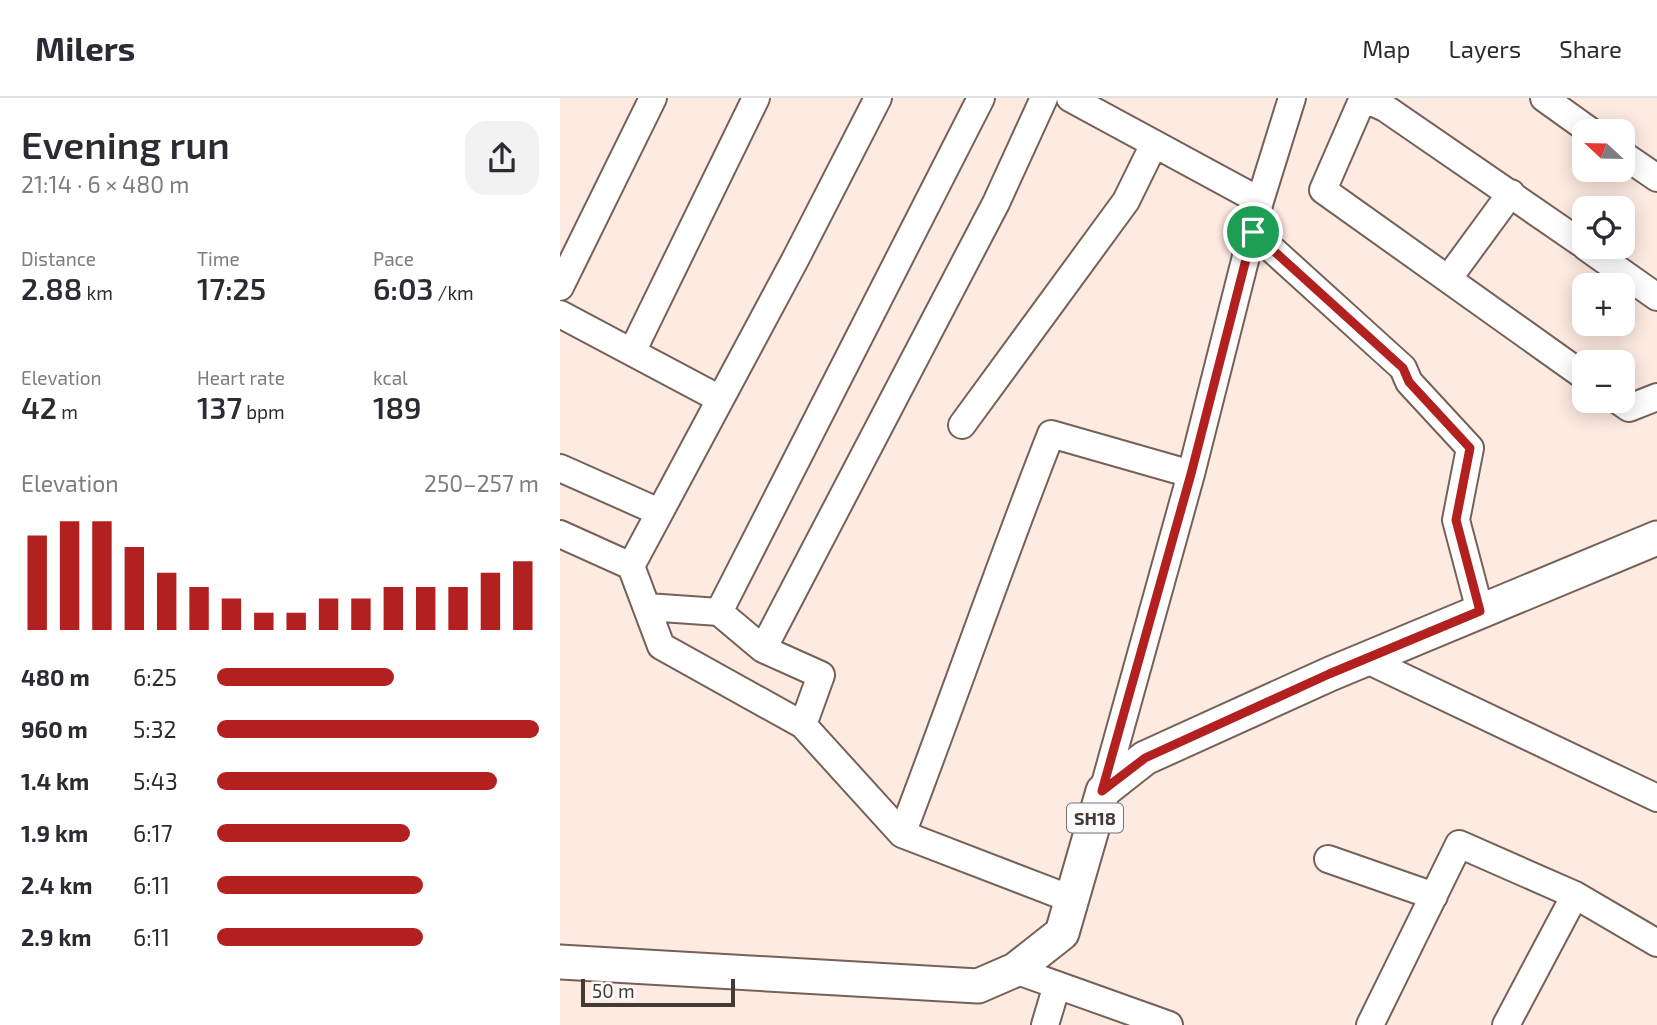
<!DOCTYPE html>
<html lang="en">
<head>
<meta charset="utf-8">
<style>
	body { margin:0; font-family:"Exo 2",sans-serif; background:#f2f2f3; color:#2b2b33; height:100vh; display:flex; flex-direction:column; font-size:26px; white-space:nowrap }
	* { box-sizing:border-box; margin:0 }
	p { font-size:23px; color:#7c7c81 }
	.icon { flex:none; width:38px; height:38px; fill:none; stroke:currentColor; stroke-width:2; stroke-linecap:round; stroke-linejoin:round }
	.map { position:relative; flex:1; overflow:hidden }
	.details { display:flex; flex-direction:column; background:#fff; width:560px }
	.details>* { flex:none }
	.needle { width:46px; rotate:292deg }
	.fabs { position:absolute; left:1012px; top:21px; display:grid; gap:14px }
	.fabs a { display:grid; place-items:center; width:63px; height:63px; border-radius:14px; background:#fff; box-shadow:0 4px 18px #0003; font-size:35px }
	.scale { position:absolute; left:21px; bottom:18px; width:154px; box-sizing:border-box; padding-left:7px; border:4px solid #433935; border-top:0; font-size:19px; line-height:24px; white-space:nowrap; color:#433935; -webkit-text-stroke:5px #fbfbfb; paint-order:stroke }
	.pin { position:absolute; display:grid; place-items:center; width:60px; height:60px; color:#fff; margin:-30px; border:4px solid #fff; border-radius:50%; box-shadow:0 2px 7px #0007 }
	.round { display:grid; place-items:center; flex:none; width:74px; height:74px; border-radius:21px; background:#f2f2f3 }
	.overview { display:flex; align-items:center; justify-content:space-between; height:119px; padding:0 21px }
	h1 { font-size:38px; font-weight:600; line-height:52px }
	.metrics { display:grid; grid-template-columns:repeat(3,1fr); gap:10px; height:119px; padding:7px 21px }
	.metrics div { display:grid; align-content:center }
	.metrics b { font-size:30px; font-weight:600 }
	.metrics small { font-size:19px; font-weight:400 }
	.metrics p { font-size:19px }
	.chart { height:196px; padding:14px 21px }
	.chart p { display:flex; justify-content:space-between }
	.chart svg { width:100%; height:126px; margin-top:7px; stroke:#b22120; stroke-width:6 }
	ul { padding:0 21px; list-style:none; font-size:23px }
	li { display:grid; grid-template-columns:112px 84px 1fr; align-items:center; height:52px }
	li i { height:18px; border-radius:9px; background:#b22120 }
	header { display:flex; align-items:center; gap:42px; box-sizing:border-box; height:98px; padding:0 35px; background:#fff; border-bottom:2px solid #e1e1e2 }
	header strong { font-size:33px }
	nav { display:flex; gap:38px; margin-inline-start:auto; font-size:24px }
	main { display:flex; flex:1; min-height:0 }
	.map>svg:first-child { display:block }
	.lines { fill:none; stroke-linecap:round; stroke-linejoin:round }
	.minor-casing { stroke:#756158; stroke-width:30 }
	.major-casing { stroke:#756158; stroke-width:37 }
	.minor { stroke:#fff; stroke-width:26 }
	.major { stroke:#fff; stroke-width:33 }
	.route-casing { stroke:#fff; stroke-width:14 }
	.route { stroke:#b22120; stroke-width:9 }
	.labels { text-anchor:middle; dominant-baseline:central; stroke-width:5; stroke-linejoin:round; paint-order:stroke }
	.shield { fill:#fbfbfb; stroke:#7a7370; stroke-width:2 }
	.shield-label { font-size:18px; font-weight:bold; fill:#433935 }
</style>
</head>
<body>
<header>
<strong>Milers</strong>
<nav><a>Map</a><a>Layers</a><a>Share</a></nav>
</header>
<main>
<section class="details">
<div class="overview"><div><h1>Evening run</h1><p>21:14 · 6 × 480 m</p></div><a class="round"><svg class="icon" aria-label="share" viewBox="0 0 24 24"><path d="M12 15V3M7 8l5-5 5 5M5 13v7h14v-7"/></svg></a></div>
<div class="metrics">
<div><p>Distance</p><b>2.88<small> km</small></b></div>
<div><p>Time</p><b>17:25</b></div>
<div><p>Pace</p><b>6:03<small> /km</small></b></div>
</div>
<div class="metrics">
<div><p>Elevation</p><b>42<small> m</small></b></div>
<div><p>Heart rate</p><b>137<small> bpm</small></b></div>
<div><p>kcal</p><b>189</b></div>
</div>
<div class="chart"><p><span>Elevation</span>250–257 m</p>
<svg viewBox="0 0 160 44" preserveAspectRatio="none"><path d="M5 44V11M15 44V6M25 44V6M35 44V15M45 44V24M55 44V29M65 44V33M75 44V38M85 44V38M95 44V33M105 44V33M115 44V29M125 44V29M135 44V29M145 44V24M155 44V20"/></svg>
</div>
<ul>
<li><b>480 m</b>6:25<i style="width:55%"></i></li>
<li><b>960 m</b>5:32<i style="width:100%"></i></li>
<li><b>1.4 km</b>5:43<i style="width:87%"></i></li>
<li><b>1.9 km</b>6:17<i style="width:60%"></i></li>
<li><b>2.4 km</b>6:11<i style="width:64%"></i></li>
<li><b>2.9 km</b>6:11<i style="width:64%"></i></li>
</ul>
</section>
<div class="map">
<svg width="1097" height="927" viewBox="0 0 1097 927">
	<rect width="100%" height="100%" fill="#fdeae1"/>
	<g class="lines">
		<g class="minor-casing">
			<path id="minor" d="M510,0L700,103
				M984,0L1030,33
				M1062,56L1097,80
				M693,134L843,270L849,284L910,350L896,422L920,513
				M1024,147L825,10L803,0L763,92L1024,278
				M1026,149L1097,199
				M888,181L951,95
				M0,189L93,0
				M0,216L160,301
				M72,254L196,0
				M1059,303L1069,310L1097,299
				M402,327L566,103L594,46
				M0,370L99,414
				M0,436L71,468L101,548L243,627L342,736L511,801
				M71,468L236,160L318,0
				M87,509L159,514L421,0
				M159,514L203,551L436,105L484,0
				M203,551L261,577L243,627
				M805,561L1097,700
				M543,693L631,376L700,103L732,0
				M342,736C393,603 439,468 491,336L631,376
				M768,761L874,798
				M455,872L609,927
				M485,927L497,887
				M810,927L899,746L1015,797L1097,845
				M946,927L1015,797"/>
		</g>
		<g class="major-casing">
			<path id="major" d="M0,864L418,888L455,872L502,835L543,693L585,660L770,576L1097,440"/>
		</g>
		<use href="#minor" class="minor"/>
		<use href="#major" class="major"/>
	</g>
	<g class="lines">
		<g class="route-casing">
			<path id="route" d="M693,134L843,270L849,284L910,350L896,422L920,513L769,576L585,660L542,693L631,376Z"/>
		</g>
		<use href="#route" class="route"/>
	</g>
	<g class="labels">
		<rect class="shield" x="507" y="705.5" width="56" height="29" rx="5"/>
		<g class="shield-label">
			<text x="535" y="720">SH18</text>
		</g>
	</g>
</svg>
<div class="fabs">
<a><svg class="needle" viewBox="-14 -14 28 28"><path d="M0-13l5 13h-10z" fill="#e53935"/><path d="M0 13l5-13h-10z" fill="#7c7c81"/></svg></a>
<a><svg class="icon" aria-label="locate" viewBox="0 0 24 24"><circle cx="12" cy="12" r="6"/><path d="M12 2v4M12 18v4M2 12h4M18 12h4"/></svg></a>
<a>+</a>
<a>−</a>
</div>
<div class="scale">50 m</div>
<div class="pin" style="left:693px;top:134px;background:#1e9e55"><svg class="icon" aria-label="arrive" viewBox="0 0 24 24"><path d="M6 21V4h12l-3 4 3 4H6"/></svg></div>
</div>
</main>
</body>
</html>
